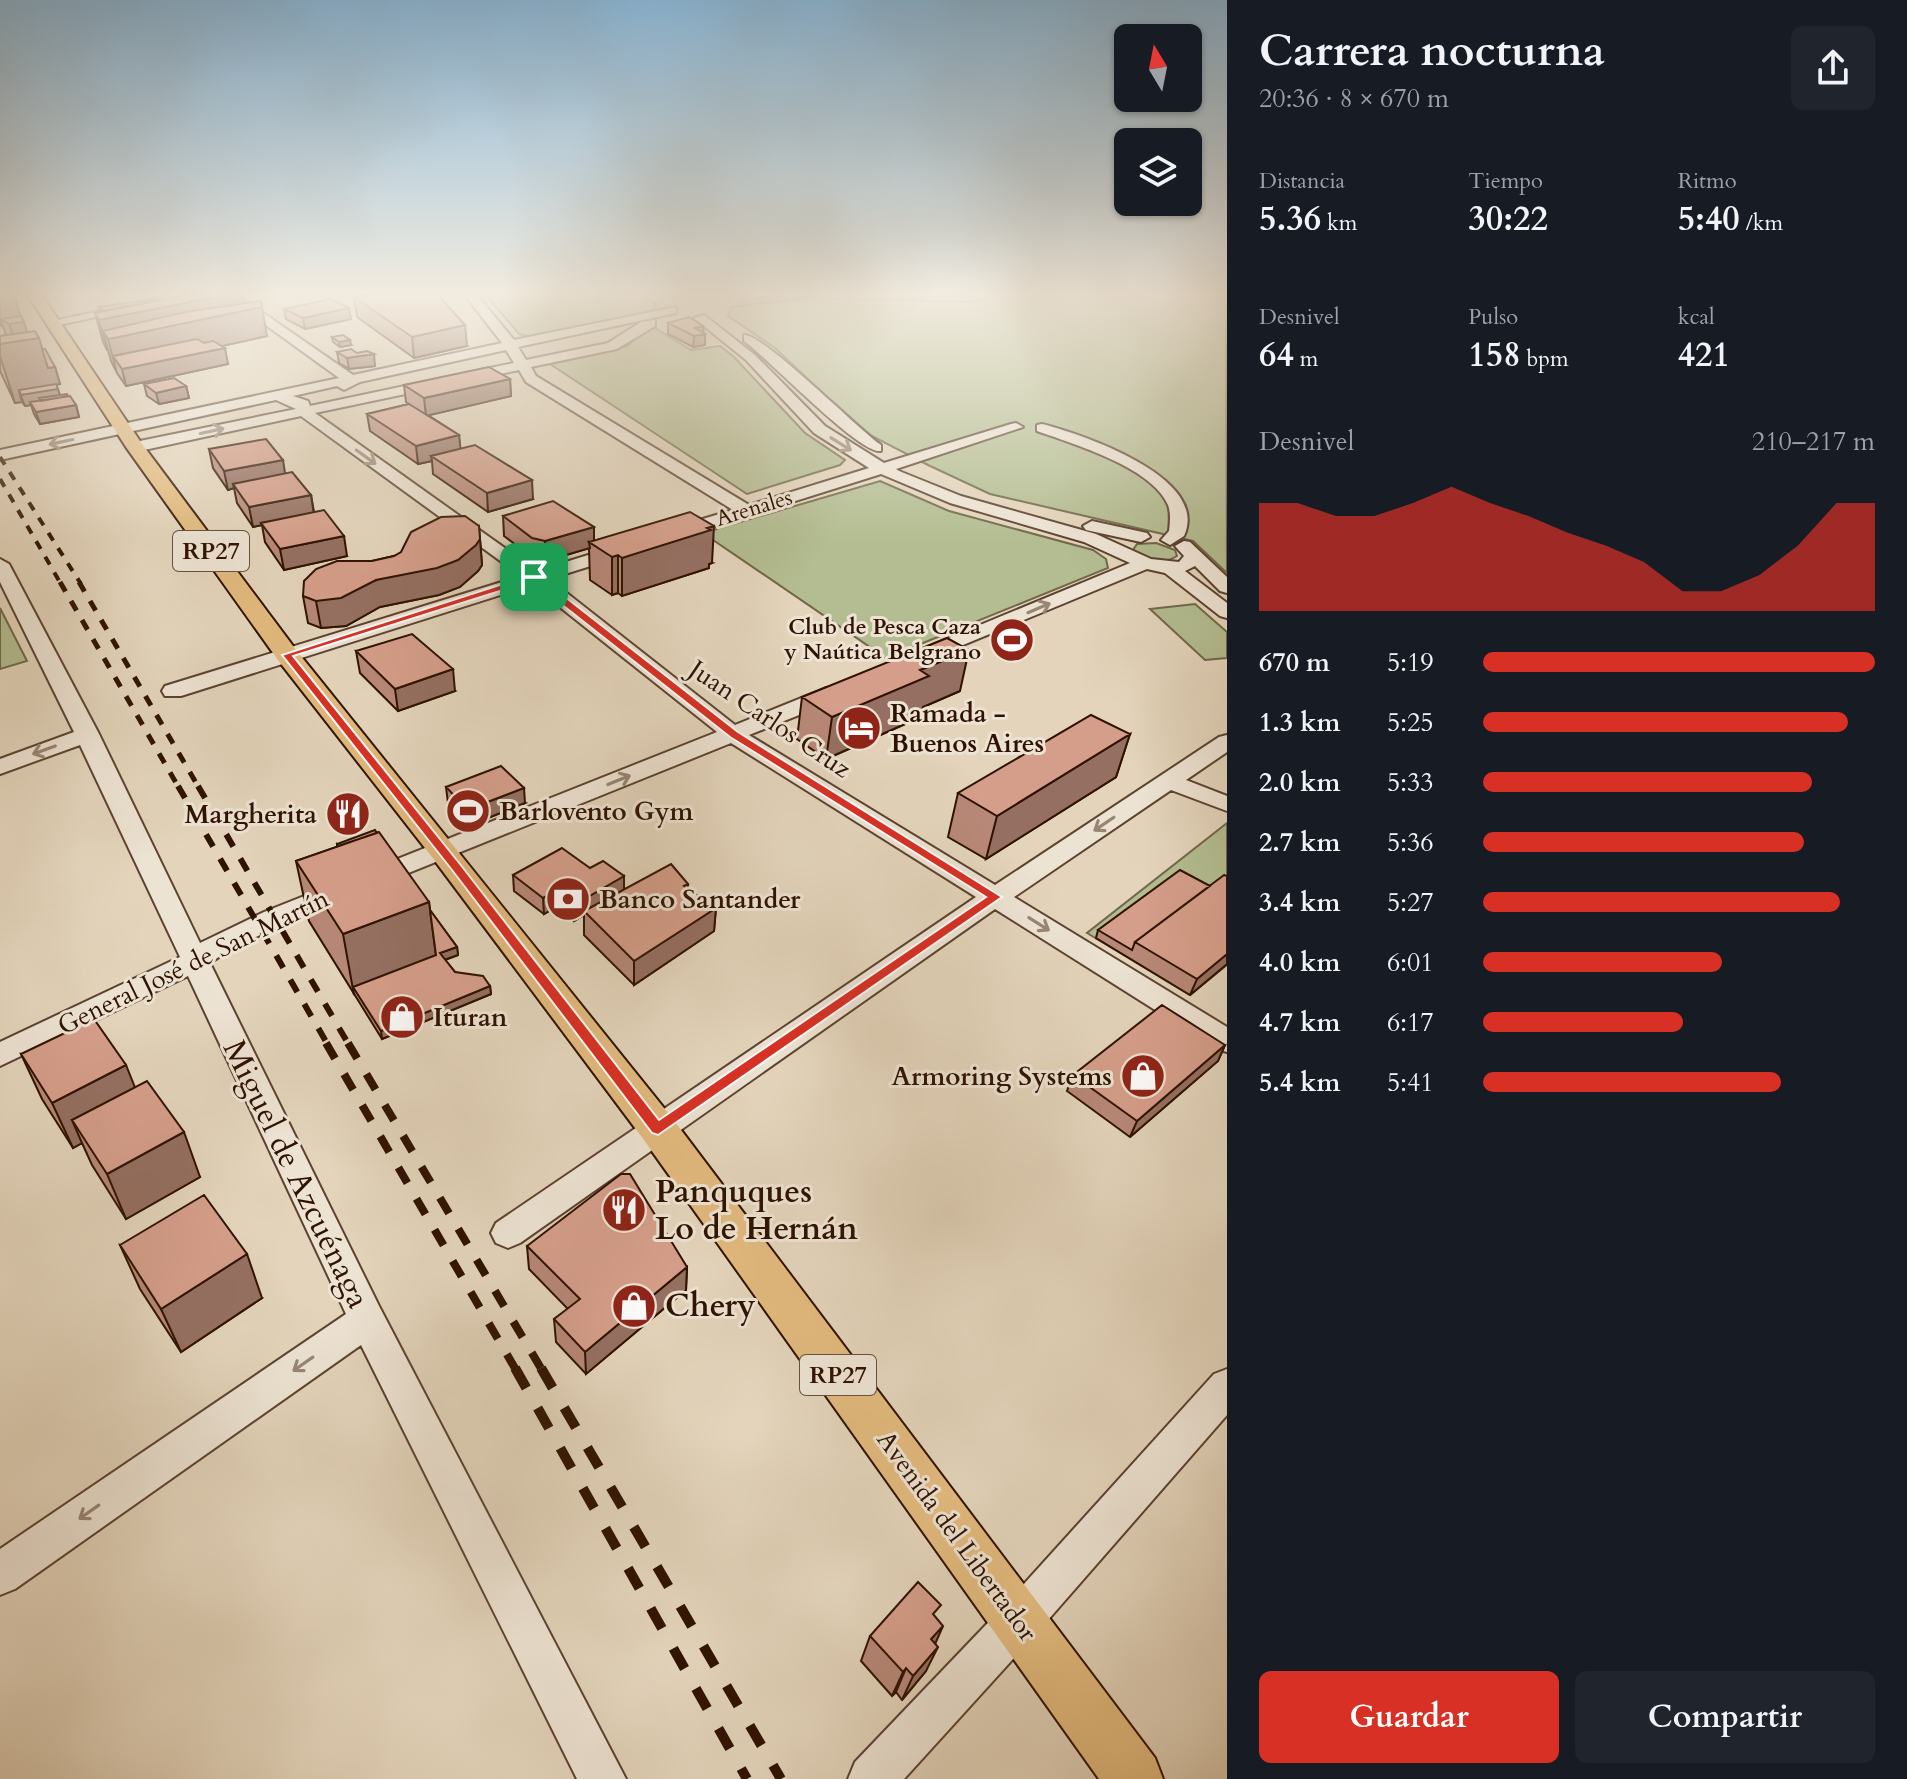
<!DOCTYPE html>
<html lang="es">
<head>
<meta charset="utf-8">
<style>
	body { margin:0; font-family:Cardo,serif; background:#20242c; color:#f1f3f6; height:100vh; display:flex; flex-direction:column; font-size:30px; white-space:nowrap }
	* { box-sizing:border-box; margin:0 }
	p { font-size:26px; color:#9ea1a6 }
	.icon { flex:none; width:44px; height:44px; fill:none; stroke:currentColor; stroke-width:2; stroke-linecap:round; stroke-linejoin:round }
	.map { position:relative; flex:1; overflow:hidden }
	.details { display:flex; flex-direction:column; background:#171b24; width:680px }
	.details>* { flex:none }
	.needle { width:52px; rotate:350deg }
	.buttons { position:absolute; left:1114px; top:24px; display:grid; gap:16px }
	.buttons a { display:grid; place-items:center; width:88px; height:88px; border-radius:12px; background:#171b24; box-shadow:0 2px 6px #0004; font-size:40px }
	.pin { position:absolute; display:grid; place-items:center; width:68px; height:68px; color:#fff; margin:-34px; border-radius:16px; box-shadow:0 4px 12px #0006 }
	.round { display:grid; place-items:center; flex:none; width:84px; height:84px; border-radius:12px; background:#20242c }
	.head { display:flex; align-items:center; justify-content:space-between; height:136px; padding:0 32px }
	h1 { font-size:44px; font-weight:700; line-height:60px }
	.metrics { display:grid; grid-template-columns:repeat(3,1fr); gap:12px; height:136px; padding:8px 32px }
	.metrics div { display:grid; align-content:center }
	.metrics b { font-size:34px; font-weight:700 }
	.metrics small { font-size:22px; font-weight:400 }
	.metrics p { font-size:22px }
	.chart { height:224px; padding:16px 32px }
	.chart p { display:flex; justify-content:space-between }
	.chart svg { width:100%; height:144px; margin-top:8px; fill:#d93025; opacity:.7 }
	.primary-button { display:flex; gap:16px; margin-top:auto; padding:16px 32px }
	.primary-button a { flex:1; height:92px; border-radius:12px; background:#d93025; color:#fff; font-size:32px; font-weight:700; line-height:92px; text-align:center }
	.primary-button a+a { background:#20242c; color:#f1f3f6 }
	ul { padding:0 32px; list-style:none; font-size:26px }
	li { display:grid; grid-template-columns:128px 96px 1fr; align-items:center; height:60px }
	li i { height:20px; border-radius:10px; background:#d93025 }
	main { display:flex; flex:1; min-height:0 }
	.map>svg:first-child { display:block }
	.green { fill:#b3bd91; stroke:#716849; stroke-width:2 }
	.water { fill:#99b6ba; stroke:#6f7470; stroke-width:2 }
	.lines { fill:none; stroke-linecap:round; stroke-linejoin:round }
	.minor-casing { stroke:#5c4230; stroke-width:4 }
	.major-casing { stroke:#2f1201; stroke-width:4 }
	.minor { fill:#ede3d3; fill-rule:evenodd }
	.major { fill:#e2ba7e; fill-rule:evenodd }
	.rail-far4 { stroke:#2f1201; stroke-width:4; stroke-dasharray:9 9; stroke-linecap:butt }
	.rail-far3 { stroke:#2f1201; stroke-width:5; stroke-dasharray:11 11; stroke-linecap:butt }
	.rail-far2 { stroke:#2f1201; stroke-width:6; stroke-dasharray:14 14; stroke-linecap:butt }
	.rail-far1 { stroke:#2f1201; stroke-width:8; stroke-dasharray:18 18; stroke-linecap:butt }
	.rail { stroke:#2f1201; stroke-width:10; stroke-dasharray:23 23; stroke-linecap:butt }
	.wall { fill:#b78877; stroke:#2f1201; stroke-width:2 }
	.shaded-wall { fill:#956f61; stroke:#2f1201; stroke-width:2 }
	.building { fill:#d59e8a; stroke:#2f1201; stroke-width:2 }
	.oneway { stroke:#988574 }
	.route { fill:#d93025; stroke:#fff; stroke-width:2; fill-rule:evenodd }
	.labels { text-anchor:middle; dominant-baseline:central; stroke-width:6; stroke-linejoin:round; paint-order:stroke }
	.far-street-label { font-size:22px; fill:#2f1201; stroke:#ede3d3 }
	.far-poi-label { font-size:22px; font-weight:bold; fill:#2f1201; stroke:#ede3d3; text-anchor:end }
	.shield { fill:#ede3d3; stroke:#685140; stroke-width:2 }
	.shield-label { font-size:24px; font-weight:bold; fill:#2f1201 }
	.poi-label { font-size:26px; font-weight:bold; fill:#2f1201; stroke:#ede3d3; text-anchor:start }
	.street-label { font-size:26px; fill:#2f1201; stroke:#ede3d3 }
	.near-street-label { font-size:32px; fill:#2f1201; stroke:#ede3d3 }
	.near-poi-label { font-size:32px; font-weight:bold; fill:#2f1201; stroke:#ede3d3; text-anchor:start }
</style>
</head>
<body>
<main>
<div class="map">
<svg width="1227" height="1779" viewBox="0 0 1227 1779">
	<rect width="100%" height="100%" fill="#e3d4bb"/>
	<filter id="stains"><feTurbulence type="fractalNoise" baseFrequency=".0025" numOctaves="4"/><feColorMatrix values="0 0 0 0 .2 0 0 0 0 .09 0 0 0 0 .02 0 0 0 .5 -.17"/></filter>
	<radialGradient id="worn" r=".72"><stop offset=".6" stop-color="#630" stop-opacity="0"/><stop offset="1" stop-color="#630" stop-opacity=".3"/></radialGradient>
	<path class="green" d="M485,294H658L644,296L656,304L654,310L536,338L519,334Z
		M1018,294H1226L1227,573L1193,541L990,494L928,465L864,432L775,348L728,316L731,307L804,298L972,302Z
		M655,328L691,350L720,346L734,357L805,433L845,460L840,465L747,494L550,364L627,346L645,330Z
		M880,481L949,511L1093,550L1106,559L1108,568L886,658L703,533Z
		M1156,543L1175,550L1177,556C1163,565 1145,560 1133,550L1137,544Z
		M1195,604L1227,632V658L1205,660L1150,609Z
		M0,608L27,661L0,669Z
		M1227,823V965L1190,995L1087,933Z"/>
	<path class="water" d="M790,294H1018L973,302L804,298L748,305L737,301Z"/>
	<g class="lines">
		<g class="minor-casing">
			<path id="minor" d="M177,294H198L55,326L49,322Z
				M223,294H236L353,375L502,343L464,294H476L514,340L676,307V313L518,347L526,360L608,343L641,322L655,320V326L617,349L531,367L536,376L749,505L869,468L814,433L746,360L694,318L704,315L755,355L825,426L884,463L1011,424L1016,423L1023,427L896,469L899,471L961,496L1096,534L1151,559L1179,562L1184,556L1175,546L1184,541L1190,542L1227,577V593L1220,591L1195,566L1185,571L1227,603V618L1220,616L1165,573L1147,569L922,662L912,656L915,652L1130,563L1084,542L950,503L881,474L681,537H669L666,533L669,529L733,510L526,382L519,370L315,413L537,571L617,546H629L632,550L629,554L549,579L735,725L826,688H842L845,693L842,698L749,735L995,885L1219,737L1227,735V752L1186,780L1227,796V811L1171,790L1014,897L1227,1027V1052L1217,1049L995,909L520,1243L508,1248L496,1243L491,1233L496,1223L976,897L731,743L282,924L226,952L210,963L379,1306L626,1779H577L361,1345L15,1589L0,1595V1549L346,1314L188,976L0,1066V1042L180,957L80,745L0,774V759L74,732L0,582V559L9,564L99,734L200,943L264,912L717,732L532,585L181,696H165L162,691L165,686L521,576L301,416L135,452L127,447L135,442L296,409L276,400L0,460V450L339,378ZM506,350L514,363L310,406L308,401L293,396L337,386L344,390L360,382Z
				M744,335C762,333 857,428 881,445V451C860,455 769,359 744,341Z
				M1042,424C1081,434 1211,477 1184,536L1170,545L1161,540L1169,531C1170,522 1171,513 1168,505C1152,467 1073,444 1037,431V425Z
				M1092,521L1147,533L1150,537L1141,542L1086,530L1083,526Z
				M1227,1369V1415L1034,1636L904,1779H848L855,1762L1004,1606L1214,1374Z"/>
		</g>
		<g class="major-casing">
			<path id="major" d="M27,294H41L142,444L296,650L672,1118L1155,1758L1163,1779H1099L644,1140L432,857L278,660L126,447Z"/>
		</g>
		<use href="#minor" class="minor"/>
		<use href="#major" class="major"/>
		<path class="rail-far4" d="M0,457L81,584
			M0,479L61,584"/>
		<path class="rail-far3" d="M60,582L179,788
			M79,582L199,788"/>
		<path class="rail-far2" d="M178,786L328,1045
			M198,786L349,1045"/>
		<path class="rail-far1" d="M326,1043L516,1370
			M348,1043L542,1370"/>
		<path class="rail" d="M515,1368L747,1779
			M541,1368L781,1779"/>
	</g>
	<path class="wall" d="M0,294H14L20,316L27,332L42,349L55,367L60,384L56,385L60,395L76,405L79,417L40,424L34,414L31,405L25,406L22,402L15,403L0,371V336L6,335L3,327L0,325Z
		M354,297L467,346L414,358L357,317Z
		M157,300L245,304L267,336L222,346L228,364L126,386L117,373L111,361L108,350H107L103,342L95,313L101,312L99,307Z
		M284,309L351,319L305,329L286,319Z
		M668,323L703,326L705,345L693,347L668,334Z
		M332,337L351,345L340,347L333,342Z
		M337,352L375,366L349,369L339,363Z
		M510,379L511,396L428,415L459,435L460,448L533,499L488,512L433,474L432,461L418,464L370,431L367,414L409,404L406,402L404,385Z
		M144,384L186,386L189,398L159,404L147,396Z
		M209,449L285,474L311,495L314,512L347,556L284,570L265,542L262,525L253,527L237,503L234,488L228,490L213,468Z
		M503,516L594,541L712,563L709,564V568L622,596L618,593L612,595L590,580L589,548L546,561L533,558L504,536Z
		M479,526L482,565L478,571L460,587L439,595L380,607L346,626L321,628L308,623L303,596L372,561L394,556Z
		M356,651L455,691L398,711L360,673Z
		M960,691L923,707L921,717L826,759L797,739L802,697Z
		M1130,734L1116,777L986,859L948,837L958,793Z
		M446,787L525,803L478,822L465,820L448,803Z
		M337,844L429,902L430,910L457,947L458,955L445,960L455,972L490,986L491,994L382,1039L309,921L296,861L337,847Z
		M590,868L624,889L688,884V889L716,908L714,931L634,985L584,935V915L574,921L556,907L544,914L514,891L513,875Z
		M1210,886L1227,964L1190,995L1096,938L1098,930Z
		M1225,1045L1218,1061L1130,1137L1067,1091L1073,1075Z
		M21,1054L135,1087L200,1177L126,1219L92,1165L82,1143L73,1148L42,1099Z
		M120,1245L262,1298L181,1352L140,1289Z
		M527,1246L687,1267L686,1290L586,1374L556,1342L554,1319L568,1309L529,1269Z
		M935,1617V1643L926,1671L902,1700L896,1692L892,1696L861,1661L870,1636Z"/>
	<path class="shaded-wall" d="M0,294H14L22,322H24L29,339L39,338L48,368L55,367L60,384L53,385L58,389L61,400L41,404L30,402L31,405L25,406L19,391L22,402L15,403L0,356V344L15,341L9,324L1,319L3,327L0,318Z
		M231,294H243L246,310L261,301L267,336L121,368L113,356L116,370L108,339L103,331L108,350H107L99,320Z
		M349,308L351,319L305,329L303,318Z
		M465,325L467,346L414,358L412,337Z
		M703,326V335L705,334V345L693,347L695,328Z
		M350,340L351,345L340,347L339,342Z
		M225,348L228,364L126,386L122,369Z
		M374,354L375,366L349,369L347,358Z
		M510,379L511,396L426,416L424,398Z
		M186,386L189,398L159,404L156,393Z
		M76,405L79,417L40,424L36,412Z
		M459,435L461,453L431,456L432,461L418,464L416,446Z
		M283,460L286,479L233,484L234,488L228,490L224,471Z
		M532,480L533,499L488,512L487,493Z
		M311,495L314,515L261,523L262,525L253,527L249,507Z
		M714,526L712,563L709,564V568L622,596V558Z
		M594,527V545L589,542L590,548L546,561L545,541Z
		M344,536L347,556L284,570L280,549Z
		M480,539L482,565L478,571L460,587L439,595L380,607L346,626L321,628L316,601L376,580Z
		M618,555V593L612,595V557Z
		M969,650L960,691L923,707L921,717L826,759L832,717L920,670Z
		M453,669L455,691L398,711L395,689Z
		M1130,734L1116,777L986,859L997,816Z
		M524,788L525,803L478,822L477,806Z
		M624,876V892L584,911V915L574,921V905Z
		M556,891V907L544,914L543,898Z
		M429,902L437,963L353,987L354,995L343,934Z
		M716,908L714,931L634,985V961Z
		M457,947L458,955L441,961L440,953Z
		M1227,954V964L1190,995L1197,979Z
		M490,986L491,994L382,1039L381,1031Z
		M1225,1045L1218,1061L1130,1137L1137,1121Z
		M126,1065L144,1110L72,1120L82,1143L73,1148L52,1103Z
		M184,1132L200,1177L126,1219L107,1174Z
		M247,1254L262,1298L181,1352L161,1309Z
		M687,1267L686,1290L586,1374L585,1352Z
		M943,1626L932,1651L931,1639Z
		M938,1647L926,1671L902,1700L913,1676Z
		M906,1668L896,1692L892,1696L903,1672Z"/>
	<path class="building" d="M190,294H231L99,320L95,313Z
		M376,294H437L465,325L412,337L354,297Z
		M155,299L157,300L103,311L99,307Z
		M330,299L349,308L303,318L284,309Z
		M261,301L262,307L114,338L108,339L103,331L185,312Z
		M21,316L24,322L9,324L1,319Z
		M689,317L703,326L695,328L705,334L694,336L668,323Z
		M35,331L39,338L0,344V336Z
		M343,335L350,340L339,342L332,337Z
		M197,339L204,343L213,341L225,348L122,369L113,356Z
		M42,349H45L55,367L48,368Z
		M351,349L357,353L367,351L374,354L347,358L337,352Z
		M489,367L510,379L424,398L404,385Z
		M174,378L186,386L156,393L144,384Z
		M56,384L58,389L21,395L19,390Z
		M67,394L68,396L41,401L39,398Z
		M70,396L76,405L36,412L30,402Z
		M409,404L459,435L416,446L367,414Z
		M266,439L283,460L224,471L209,449Z
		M475,445L532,480L487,493L431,456Z
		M292,472L311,495L249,507L233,484Z
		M553,501L594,527L545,541L532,538L503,516Z
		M324,510L344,536L280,549L261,523Z
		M690,512L714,526L707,528L711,530L622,558L618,555L612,557L589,542Z
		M465,516L479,526L480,539L476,545L458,560L437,568L376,580L341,598L316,601L303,596L304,581L316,569L337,561H372L394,556L401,552L411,532L441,517Z
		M412,634L453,669L395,689L356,651Z
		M947,638L969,650L920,670L929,676L832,717L802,697Z
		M1091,715L1130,734L997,816L958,793Z
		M501,766L524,788L477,806L463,805L446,787Z
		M375,830L377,833L338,846L337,844Z
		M379,832L429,902L343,934L296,861Z
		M562,848L590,868L603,861L624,876L574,905L556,891L543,898L513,875Z
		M671,864L688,884L684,886L716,908L634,961L584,911Z
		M1180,870L1210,886L1135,942L1132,950L1098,930Z
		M1224,875L1227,876V954L1197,979L1135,942Z
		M430,910L457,947L440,953L455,972L483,976L490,986L381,1031L353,987L436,955Z
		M1162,1005L1225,1045L1137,1121L1073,1075Z
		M94,1019L126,1065L52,1103L21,1054Z
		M147,1081L184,1132L107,1174L72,1120Z
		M621,1174H630L687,1267L585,1352L554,1319L580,1299L527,1246Z
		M204,1195L247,1254L161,1309L120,1245Z
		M918,1582L941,1605L933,1614L943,1626L931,1639L938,1647L913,1676L906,1668L903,1672L870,1636Z"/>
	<defs><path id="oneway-shaft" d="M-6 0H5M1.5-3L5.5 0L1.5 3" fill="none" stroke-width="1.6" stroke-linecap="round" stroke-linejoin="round" transform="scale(2)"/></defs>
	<g class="oneway">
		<use href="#oneway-shaft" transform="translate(212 431) rotate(-12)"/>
		<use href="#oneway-shaft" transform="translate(61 442) rotate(168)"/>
		<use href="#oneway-shaft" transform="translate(841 444) rotate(32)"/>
		<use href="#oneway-shaft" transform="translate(366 457) rotate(36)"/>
		<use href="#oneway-shaft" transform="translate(1039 608) rotate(-23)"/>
		<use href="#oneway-shaft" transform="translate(44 750) rotate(160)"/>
		<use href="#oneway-shaft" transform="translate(619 780) rotate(-22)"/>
		<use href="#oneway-shaft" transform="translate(1104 824) rotate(146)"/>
		<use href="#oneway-shaft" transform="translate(1039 924) rotate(32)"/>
		<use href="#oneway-shaft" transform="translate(303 1364) rotate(145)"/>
		<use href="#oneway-shaft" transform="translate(89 1512) rotate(145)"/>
	</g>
	<linearGradient id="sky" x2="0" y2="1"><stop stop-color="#88b5d6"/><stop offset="0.54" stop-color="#f2ece0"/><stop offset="1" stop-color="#f2ece0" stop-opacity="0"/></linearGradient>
	<rect width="1227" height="543" fill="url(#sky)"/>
	<path class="route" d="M531,575H537L738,732L1002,897L658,1135L652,1133L452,870L282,655ZM532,581L730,737L986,897L659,1120L460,864L293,656Z"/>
	<defs>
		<g id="stadium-disc" transform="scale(2.3)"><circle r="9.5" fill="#8f2418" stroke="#ede3d3"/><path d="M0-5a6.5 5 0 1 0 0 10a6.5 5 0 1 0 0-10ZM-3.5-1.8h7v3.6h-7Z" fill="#fff"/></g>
		<g id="hotel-disc" transform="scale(2.3)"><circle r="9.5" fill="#8f2418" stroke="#ede3d3"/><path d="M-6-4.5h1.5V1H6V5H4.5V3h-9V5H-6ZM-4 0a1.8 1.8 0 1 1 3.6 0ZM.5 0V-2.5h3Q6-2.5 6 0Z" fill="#fff"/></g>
		<g id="restaurant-disc" transform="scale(2.3)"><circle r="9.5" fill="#8f2418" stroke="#ede3d3"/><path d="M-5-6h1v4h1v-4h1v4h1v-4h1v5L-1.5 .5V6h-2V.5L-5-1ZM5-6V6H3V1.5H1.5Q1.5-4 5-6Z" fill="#fff"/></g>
		<g id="bank-disc" transform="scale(2.3)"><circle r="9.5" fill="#8f2418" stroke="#ede3d3"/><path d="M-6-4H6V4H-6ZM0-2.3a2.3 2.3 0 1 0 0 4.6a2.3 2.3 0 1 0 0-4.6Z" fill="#fff"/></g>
		<g id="shop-disc" transform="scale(2.3)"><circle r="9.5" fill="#8f2418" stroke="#ede3d3"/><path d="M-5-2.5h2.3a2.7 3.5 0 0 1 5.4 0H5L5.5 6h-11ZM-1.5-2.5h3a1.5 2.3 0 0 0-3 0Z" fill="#fff"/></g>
	</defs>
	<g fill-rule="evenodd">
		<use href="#stadium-disc" x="1012" y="640"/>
		<use href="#hotel-disc" x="859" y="728"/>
		<use href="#stadium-disc" x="468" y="811"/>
		<use href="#restaurant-disc" x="348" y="814"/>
		<use href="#bank-disc" x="568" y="899"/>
		<use href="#shop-disc" x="402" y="1017"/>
		<use href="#shop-disc" x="1143" y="1076"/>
		<use href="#restaurant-disc" x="624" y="1210"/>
		<use href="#shop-disc" x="634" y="1306"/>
	</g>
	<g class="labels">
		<g class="far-street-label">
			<text transform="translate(754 508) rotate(-17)">Arenales</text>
		</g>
		<g class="far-poi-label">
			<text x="981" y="627">Club de Pesca Caza<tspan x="981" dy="25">y Naútica Belgrano</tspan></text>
		</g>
		<g class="shield">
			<rect x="173" y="531" width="76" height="40" rx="6"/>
			<rect x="800" y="1355" width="76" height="40" rx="6"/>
		</g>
		<g class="shield-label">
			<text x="211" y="551">RP27</text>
			<text x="838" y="1375">RP27</text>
		</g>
		<g class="poi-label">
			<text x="890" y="713">Ramada -<tspan x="890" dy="30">Buenos Aires</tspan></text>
			<text x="499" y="811">Barlovento Gym</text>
			<text x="317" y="814" text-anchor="end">Margherita</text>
			<text x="599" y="899">Banco Santander</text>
			<text x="433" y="1017">Ituran</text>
			<text x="1112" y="1076" text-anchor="end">Armoring Systems</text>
		</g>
		<g class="street-label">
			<text transform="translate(770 719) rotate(34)">Juan Carlos Cruz</text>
			<text transform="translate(193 962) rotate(-26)">General José de San Martín</text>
			<text transform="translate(957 1536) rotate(54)">Avenida del Libertador</text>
		</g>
		<g class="near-street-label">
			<text transform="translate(296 1174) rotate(64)">Miguel de Azcuénaga</text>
		</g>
		<g class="near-poi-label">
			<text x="655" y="1192">Panquques<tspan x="655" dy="37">Lo de Hernán</tspan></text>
			<text x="665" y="1306">Chery</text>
		</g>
	</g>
	<rect width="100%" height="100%" filter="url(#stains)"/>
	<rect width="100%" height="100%" fill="url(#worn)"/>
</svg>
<div class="buttons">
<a><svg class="needle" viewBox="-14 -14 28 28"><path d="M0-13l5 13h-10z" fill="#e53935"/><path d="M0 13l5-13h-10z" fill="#9ea1a6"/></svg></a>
<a><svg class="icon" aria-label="layers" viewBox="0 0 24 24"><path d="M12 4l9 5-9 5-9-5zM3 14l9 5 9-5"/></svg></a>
</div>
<div class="pin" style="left:534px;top:577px;background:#1e9e55"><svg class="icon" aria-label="arrive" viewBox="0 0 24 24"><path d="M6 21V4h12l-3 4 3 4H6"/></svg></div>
</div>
<section class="details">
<div class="head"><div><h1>Carrera nocturna</h1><p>20:36 · 8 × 670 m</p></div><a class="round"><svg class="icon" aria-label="share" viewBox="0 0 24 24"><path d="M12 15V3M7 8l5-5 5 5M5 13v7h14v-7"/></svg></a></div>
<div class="metrics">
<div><p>Distancia</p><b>5.36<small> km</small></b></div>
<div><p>Tiempo</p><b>30:22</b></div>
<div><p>Ritmo</p><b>5:40<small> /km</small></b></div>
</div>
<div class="metrics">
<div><p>Desnivel</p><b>64<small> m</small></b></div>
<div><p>Pulso</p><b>158<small> bpm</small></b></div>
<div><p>kcal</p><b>421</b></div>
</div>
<div class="chart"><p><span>Desnivel</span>210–217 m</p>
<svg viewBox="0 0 160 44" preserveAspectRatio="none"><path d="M0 44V11L10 11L20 15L30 15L40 11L50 6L60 11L70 15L80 20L90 24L100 29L110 38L120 38L130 33L140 24L150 11L160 11V44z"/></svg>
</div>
<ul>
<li><b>670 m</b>5:19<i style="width:100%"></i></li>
<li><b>1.3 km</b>5:25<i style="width:93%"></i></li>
<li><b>2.0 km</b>5:33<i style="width:84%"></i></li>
<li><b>2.7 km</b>5:36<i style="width:82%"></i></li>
<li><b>3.4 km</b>5:27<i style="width:91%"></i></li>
<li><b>4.0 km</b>6:01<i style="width:61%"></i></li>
<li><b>4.7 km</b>6:17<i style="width:51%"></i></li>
<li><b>5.4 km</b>5:41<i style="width:76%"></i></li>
</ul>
<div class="primary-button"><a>Guardar</a><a>Compartir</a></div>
</section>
</main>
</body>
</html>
